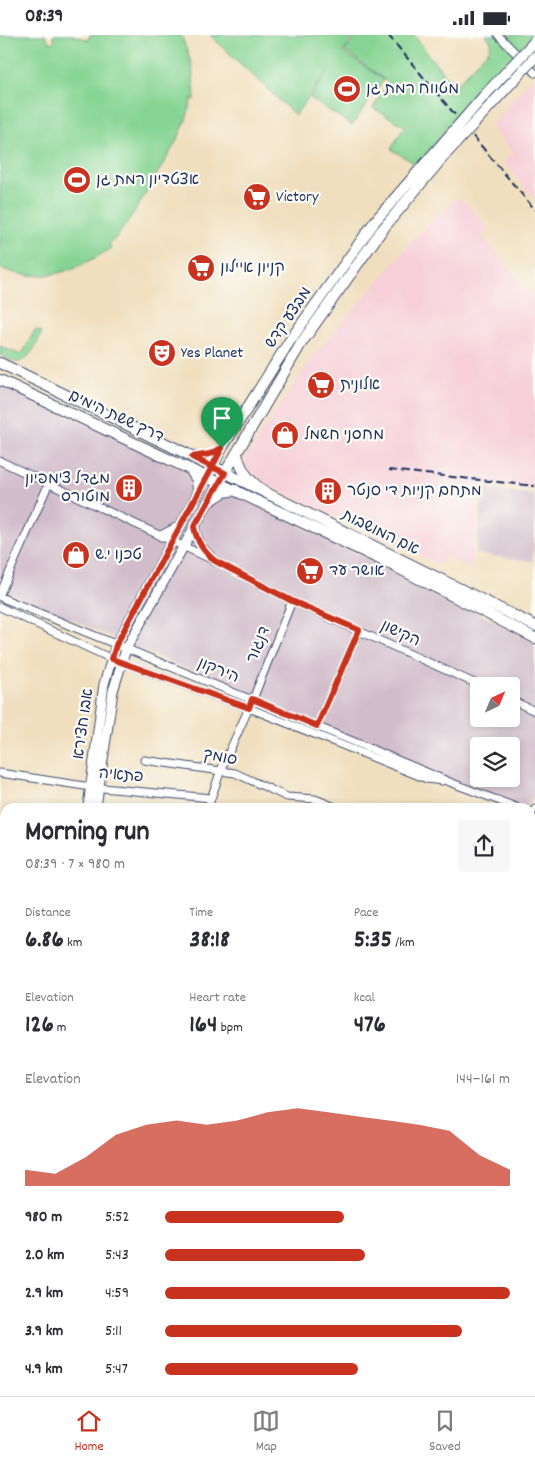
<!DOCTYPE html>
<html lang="en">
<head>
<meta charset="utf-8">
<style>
	body { margin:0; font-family:Dekko,"Playpen Sans Hebrew",sans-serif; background:#f7f7f7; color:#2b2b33; height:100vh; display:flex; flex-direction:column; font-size:19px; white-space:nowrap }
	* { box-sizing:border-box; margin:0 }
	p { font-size:16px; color:#7c7c81 }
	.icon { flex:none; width:28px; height:28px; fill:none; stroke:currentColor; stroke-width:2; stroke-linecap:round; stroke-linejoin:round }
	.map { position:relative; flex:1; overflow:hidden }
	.side { position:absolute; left:0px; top:768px; width:535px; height:594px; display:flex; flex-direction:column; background:#fff; border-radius:15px 15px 0 0; box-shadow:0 2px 8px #0003 }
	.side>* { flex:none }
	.needle { width:32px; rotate:44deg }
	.tools { position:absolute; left:470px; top:642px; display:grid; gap:10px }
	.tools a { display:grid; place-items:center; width:50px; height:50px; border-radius:5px; background:#fff; box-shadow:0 2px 8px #0003; font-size:25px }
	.pin { position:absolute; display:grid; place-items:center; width:42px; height:42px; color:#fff; margin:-51px -21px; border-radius:50% 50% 50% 0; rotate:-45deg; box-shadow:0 0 5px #0007 }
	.pin .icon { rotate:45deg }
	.round { display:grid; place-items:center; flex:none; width:52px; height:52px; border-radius:5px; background:#f7f7f7 }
	.headline { display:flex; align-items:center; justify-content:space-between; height:85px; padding:0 25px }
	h1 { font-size:28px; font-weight:800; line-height:38px }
	.stats { display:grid; grid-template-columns:repeat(3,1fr); gap:8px; height:85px; padding:5px 25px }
	.stats div { display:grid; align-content:center }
	.stats b { font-size:25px; font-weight:800 }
	.stats small { font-size:14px; font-weight:400 }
	.stats p { font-size:14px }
	.chart { height:140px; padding:10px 25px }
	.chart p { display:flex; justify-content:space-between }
	.chart svg { width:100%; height:90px; margin-top:5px; fill:#c8321e; opacity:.7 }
	ul { padding:0 25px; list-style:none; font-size:16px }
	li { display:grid; grid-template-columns:80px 60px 1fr; align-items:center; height:38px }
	li i { height:12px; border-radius:6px; background:#c8321e }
	.status { display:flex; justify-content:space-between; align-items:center; height:35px; padding:0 25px; background:#fff; direction:ltr }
	.status svg { height:14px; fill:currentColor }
	.dock { display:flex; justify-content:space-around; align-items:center; height:70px; border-top:1px solid #e1e1e2; background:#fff; font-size:14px; color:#7c7c81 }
	.dock a { display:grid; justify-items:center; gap:2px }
	.dock .on { color:#c8321e }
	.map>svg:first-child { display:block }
	.built { fill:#f6cfd8 }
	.industrial { fill:#d1bdca; fill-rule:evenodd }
	.green { fill:#86d493; stroke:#508278 }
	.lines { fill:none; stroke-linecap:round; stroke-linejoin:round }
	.minor-casing { stroke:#3b496c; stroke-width:9 }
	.tertiary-casing { stroke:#3b496c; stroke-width:11 }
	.secondary-casing { stroke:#3b496c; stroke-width:12 }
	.primary-casing { stroke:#3b496c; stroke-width:12 }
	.minor { stroke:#fff; stroke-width:7 }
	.tertiary { stroke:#fff; stroke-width:9 }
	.secondary { stroke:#fff; stroke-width:10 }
	.primary { stroke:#fff; stroke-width:10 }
	.rail { stroke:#1b2f5e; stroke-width:2; stroke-dasharray:8 4; stroke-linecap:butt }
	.primary-bridge-casing { stroke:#3b496c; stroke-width:12; stroke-linecap:butt }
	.primary-bridge { stroke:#fff; stroke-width:10 }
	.route-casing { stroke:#fff; stroke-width:10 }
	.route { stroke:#c8321e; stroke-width:6 }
	.labels { text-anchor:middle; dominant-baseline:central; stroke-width:4.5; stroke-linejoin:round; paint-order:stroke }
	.poi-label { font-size:16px; fill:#1b2f5e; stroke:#fdfcf7; text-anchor:start }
	.street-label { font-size:16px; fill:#1b2f5e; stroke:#fdfcf7 }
</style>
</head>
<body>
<div class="status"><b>08:39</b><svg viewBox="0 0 49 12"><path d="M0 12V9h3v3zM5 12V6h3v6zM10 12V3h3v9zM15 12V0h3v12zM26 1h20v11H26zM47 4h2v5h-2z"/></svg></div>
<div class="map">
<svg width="535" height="1361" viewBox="0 0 535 1361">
	<rect width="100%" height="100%" fill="#fdfcf7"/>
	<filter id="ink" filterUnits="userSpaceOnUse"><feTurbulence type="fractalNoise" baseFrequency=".02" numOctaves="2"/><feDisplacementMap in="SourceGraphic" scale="10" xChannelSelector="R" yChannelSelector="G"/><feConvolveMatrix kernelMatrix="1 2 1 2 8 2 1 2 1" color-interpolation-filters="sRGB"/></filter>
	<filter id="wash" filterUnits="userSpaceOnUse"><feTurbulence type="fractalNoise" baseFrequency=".0096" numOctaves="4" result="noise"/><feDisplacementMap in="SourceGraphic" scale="20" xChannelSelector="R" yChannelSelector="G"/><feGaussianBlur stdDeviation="1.12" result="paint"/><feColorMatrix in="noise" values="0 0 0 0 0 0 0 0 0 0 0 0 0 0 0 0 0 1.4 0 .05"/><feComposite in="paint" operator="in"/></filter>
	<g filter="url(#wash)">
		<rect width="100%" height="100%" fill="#f0dfbe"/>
		<path class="built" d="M535,39V165L503,126L513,118L490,91Z
			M459,162L489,193L482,201L535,264V454L480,447L471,527L468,533L445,520L440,530L256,445L248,436L243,426L312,323L414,204Z"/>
		<path class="industrial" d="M0,347L423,550L535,607V762L525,772H504L0,554ZM479,651H511V684H479ZM479,711H511V744H479Z
			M483,453L535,460V497L532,526L476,519Z"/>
		<path class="green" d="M0,0H45L50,8L55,6L53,1L55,0H73L88,5L90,0H181L192,30L195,64L191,65C186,96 167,122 151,149C138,170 127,192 109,210L111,213C76,236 41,250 0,233Z
			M210,0H355L343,17L384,45L352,90L310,63L328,36L295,80Z
			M358,0H414L430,22L455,51L490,14L491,7L486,0H534L444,97L417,130L391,114L405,91L373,73L388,47L345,16Z
			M35,295L42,297C37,307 30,328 16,327C11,326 4,322 0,320V311L18,319L23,318Z"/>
	</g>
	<g filter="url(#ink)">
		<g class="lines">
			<g class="minor-casing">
				<path id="minor" d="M498,0L535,38
					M0,426L215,526L292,566L481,651
					M0,559L49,448
					M0,562L362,710L452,748L516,772
					M0,572L112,624L249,673L427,744L442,746
					M511,665L535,676
					M317,691L359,595
					M144,725L235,738L287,762L315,764L335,772
					M0,738L91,752L211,763
					M208,772L221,735L253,664L292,566
					M530,780L535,774
					M530,841L535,835
					M530,943L535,938
					M0,1072L5,1071
					M530,1076L533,1073
					M530,1225L535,1222
					M0,1252L5,1254
					M530,1282L535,1287
					M530,1348L535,1344
					M121,1356L128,1361
					M420,1356L425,1361
					M11,1361L14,1356
					M136,1361L139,1356
					M374,1361L382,1356
					M508,1361L516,1356"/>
			</g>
			<g class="tertiary-casing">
				<path id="tertiary" d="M194,492C197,507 203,516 215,526
					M161,501L180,491
					M88,772L104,649L116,610L207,442
					M96,772L113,656L126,614L219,448
					M530,1158L535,1166
					M0,1285L5,1277"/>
			</g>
			<g class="secondary-casing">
				<path id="secondary" d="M212,431L535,591
					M219,448L392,530L535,603
					M210,466L224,457L236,455"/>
			</g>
			<g class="primary-casing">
				<path id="primary" d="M0,328L212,431
					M0,345L219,448L302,307L382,195
					M237,419C242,439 250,446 266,458
					M190,434L197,445L198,456
					M207,442L222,413L291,304L376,185
					M0,1193L5,1195
					M0,1207L5,1209
					M233,1356L240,1361
					M257,1356L264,1361"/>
			</g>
			<use href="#minor" class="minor"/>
			<use href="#tertiary" class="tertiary"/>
			<use href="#secondary" class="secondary"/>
			<use href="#primary" class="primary"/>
			<path class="rail" d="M388,0L535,175
				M389,435L535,451"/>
			<g class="primary-bridge-casing">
				<path id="primary-bridge" d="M376,185L483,62L535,6
					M382,195L444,121L535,22"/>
			</g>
			<use href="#primary-bridge" class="primary-bridge"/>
		</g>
	</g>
	<g class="lines" filter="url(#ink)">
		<g class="route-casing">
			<path id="route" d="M222,413L210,419L192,422L212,432L116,610L112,624L249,673L252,664L317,691L359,595L292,566L215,526C203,516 197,507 194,492L225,438L212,432L222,413"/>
		</g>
		<use href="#route" class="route"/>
	</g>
	<defs>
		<g id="stadium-disc" transform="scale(1.4375)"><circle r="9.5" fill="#c8321e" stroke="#fdfcf7"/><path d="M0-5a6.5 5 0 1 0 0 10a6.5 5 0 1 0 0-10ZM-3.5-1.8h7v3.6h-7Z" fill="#fff"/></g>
		<g id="supermarket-disc" transform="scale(1.4375)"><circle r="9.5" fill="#c8321e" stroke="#fdfcf7"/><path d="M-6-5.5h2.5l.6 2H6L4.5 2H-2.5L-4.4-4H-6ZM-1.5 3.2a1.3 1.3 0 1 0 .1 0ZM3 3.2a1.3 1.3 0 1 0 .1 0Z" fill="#fff"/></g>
		<g id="theatre-disc" transform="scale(1.4375)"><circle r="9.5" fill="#c8321e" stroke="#fdfcf7"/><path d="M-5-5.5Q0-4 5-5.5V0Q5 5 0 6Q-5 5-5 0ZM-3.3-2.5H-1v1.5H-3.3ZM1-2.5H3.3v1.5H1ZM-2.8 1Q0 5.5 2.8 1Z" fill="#fff"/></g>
		<g id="shop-disc" transform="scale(1.4375)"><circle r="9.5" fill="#c8321e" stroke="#fdfcf7"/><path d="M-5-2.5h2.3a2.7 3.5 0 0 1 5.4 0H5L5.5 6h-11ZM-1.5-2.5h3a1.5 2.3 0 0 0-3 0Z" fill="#fff"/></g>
		<g id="building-disc" transform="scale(1.4375)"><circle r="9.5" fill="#c8321e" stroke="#fdfcf7"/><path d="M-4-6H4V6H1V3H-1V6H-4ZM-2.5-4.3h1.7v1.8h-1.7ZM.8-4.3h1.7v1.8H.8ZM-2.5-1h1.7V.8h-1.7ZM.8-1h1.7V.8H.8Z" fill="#fff"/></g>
	</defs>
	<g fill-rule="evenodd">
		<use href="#stadium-disc" x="347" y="54"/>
		<use href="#stadium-disc" x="77" y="145"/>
		<use href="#supermarket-disc" x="257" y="162"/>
		<use href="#supermarket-disc" x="201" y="233"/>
		<use href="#theatre-disc" x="162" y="318"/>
		<use href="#supermarket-disc" x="321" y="350"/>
		<use href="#shop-disc" x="285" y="400"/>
		<use href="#building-disc" x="129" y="453"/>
		<use href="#building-disc" x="328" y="456"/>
		<use href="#shop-disc" x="76" y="520"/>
		<use href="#supermarket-disc" x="310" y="536"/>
	</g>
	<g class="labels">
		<g class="poi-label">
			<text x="366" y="54">מטווח רמת גן</text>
			<text x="96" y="145">אצטדיון רמת גן</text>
			<text x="276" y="162">Victory</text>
			<text x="220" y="233">קניון איילון</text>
			<text x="181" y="318">Yes Planet</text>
			<text x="340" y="350">אלונית</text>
			<text x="304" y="400">מחסני חשמל</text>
			<text x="110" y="444" text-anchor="end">מגדל צ'מפיון<tspan x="110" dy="18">מוטורס</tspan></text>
			<text x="347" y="456">מתחם קניות די סנטר</text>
			<text x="95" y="520">טכנו י.ש</text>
			<text x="329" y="536">אושר עד</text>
		</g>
		<g class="street-label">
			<text transform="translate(289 283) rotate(-56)">מבצע קדש</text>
			<text transform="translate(116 382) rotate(25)">דרך ששת הימים</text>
			<text transform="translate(380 498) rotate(26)">אם המושבות</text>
			<text transform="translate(400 599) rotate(25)">הקישון</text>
			<text transform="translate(259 610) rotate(-68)">דנגור</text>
			<text transform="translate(218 636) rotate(22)">הירקון</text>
			<text transform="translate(84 689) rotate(-82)">אבו חצירא</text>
			<text transform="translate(220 723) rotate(11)">סומך</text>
			<text transform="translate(121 741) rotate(5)">פתאיה</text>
		</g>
	</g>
</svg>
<div class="tools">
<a><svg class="needle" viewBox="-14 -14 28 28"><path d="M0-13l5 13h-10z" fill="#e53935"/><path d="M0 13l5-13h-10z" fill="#7c7c81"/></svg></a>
<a><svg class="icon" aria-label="layers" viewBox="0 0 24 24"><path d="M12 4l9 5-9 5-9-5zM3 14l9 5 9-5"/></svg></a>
</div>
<div class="pin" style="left:222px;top:413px;background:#1e9e55"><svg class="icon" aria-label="arrive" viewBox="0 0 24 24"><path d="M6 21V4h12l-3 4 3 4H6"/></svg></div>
<section class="side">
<div class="headline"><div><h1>Morning run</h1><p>08:39 · 7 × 980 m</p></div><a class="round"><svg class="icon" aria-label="share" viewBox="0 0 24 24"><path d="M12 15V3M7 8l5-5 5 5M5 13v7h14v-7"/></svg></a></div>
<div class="stats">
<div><p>Distance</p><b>6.86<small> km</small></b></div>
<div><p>Time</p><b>38:18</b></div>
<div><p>Pace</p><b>5:35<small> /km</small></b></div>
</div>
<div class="stats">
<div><p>Elevation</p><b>126<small> m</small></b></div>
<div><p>Heart rate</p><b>164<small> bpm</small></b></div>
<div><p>kcal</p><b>476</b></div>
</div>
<div class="chart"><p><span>Elevation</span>144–161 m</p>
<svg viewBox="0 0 160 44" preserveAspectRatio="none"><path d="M0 44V36L10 38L20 30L30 19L40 14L50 12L60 14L70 12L80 8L90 6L100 8L110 10L120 12L130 14L140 17L150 29L160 36V44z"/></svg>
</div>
<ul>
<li><b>980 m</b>5:52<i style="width:52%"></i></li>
<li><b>2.0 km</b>5:43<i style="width:58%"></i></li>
<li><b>2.9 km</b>4:59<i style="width:100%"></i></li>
<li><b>3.9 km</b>5:11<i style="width:86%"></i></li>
<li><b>4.9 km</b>5:47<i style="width:56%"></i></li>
</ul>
</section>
</div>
<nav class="dock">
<a class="on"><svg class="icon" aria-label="home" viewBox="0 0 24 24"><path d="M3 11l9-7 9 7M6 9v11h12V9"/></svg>Home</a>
<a><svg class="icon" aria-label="map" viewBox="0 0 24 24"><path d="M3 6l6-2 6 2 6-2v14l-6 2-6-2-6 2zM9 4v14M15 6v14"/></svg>Map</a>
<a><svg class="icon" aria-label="saved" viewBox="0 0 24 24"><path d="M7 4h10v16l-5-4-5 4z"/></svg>Saved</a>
</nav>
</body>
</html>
